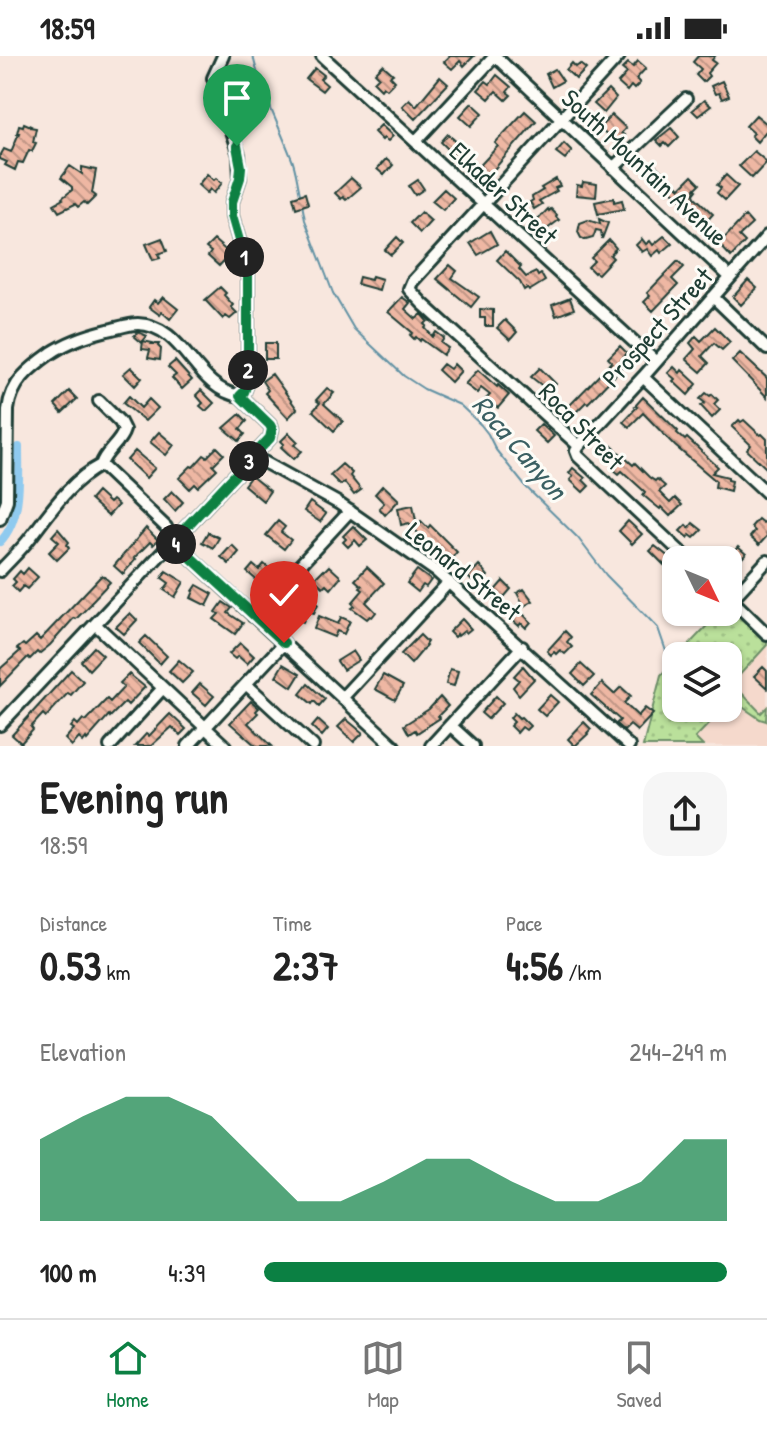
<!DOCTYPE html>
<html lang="en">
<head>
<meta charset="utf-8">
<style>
	body { margin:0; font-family:"Patrick Hand",sans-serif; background:#f6f6f6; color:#222; height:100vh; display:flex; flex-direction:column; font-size:30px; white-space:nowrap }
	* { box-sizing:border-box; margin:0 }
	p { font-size:26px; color:#767676 }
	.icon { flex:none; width:44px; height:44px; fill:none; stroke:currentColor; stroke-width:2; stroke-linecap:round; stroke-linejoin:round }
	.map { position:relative; height:690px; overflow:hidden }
	.sheet { display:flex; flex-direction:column; background:#fff; flex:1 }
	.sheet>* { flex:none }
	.needle { width:52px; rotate:133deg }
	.fabs { position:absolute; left:662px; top:490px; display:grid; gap:16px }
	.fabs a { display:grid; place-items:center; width:80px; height:80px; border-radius:16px; background:#fff; box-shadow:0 2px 6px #0004; font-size:40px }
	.pin { position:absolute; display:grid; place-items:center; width:68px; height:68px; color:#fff; margin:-82px -34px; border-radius:50% 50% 50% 0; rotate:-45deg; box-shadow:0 0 8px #0007 }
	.pin .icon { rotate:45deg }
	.km { position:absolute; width:40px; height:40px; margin:-20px; border-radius:50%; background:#222; color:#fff; font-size:22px; line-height:40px; text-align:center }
	.round { display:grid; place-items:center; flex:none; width:84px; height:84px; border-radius:24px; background:#f6f6f6 }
	.headline { display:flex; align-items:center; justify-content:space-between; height:136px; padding:0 40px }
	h1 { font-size:44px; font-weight:700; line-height:60px }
	.metrics { display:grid; grid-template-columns:repeat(3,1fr); gap:12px; height:136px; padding:8px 40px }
	.metrics div { display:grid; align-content:center }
	.metrics b { font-size:40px; font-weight:700 }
	.metrics small { font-size:22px; font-weight:400 }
	.metrics p { font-size:22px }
	.chart { height:224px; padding:16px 40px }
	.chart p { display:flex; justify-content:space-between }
	.chart svg { width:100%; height:144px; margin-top:8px; fill:#0b8043; opacity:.7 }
	ul { padding:0 40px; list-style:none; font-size:26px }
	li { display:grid; grid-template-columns:128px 96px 1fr; align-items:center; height:60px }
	li i { height:20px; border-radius:10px; background:#0b8043 }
	.status { display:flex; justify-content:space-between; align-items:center; height:56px; padding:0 40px; background:#fff; direction:ltr }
	.status svg { height:22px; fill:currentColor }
	.menu { display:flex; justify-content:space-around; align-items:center; height:112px; border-top:2px solid #e0e0e0; background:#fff; font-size:22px; color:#767676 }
	.menu a { display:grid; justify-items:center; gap:4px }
	.menu .selected { color:#0b8043 }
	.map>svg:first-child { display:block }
	.built { fill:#f5d9cc }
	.grass { fill:url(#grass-dots); stroke:#6c8e68; stroke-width:2 }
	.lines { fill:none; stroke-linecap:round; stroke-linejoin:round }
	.stream { stroke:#6292a4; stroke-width:2 }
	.canal { stroke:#8fcaef; stroke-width:8 }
	.building { fill:url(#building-back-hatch); stroke:#1f3d34; stroke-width:2 }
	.minor-casing { stroke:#1f3d34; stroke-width:16 }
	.minor { stroke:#fdfcf7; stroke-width:10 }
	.route-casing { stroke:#fff; stroke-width:16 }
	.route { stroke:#0b8043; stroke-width:10 }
	.labels { text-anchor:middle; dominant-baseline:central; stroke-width:6; stroke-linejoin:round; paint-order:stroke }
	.street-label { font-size:26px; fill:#1f3d34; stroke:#fdfcf7 }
	.water-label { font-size:28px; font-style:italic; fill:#3b6063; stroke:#fdfcf7 }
</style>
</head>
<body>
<div class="status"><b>18:59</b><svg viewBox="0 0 49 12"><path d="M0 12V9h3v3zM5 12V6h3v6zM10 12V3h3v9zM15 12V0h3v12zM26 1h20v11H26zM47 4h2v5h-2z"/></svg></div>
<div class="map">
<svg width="767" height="690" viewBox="0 0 767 690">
	<defs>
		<pattern id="grass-dots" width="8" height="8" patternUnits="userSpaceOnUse" patternTransform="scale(2)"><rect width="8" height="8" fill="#bae09b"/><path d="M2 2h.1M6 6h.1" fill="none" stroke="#9fc186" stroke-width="1.8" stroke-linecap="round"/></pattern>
		<pattern id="building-back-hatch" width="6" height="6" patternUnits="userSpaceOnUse" patternTransform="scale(2)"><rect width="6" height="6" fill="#eeb7a3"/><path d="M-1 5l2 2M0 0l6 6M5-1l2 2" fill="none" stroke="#c09686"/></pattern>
	</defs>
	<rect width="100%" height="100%" fill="#f8e7de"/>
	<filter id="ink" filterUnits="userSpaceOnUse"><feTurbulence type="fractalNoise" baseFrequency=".0125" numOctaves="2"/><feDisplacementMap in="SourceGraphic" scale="16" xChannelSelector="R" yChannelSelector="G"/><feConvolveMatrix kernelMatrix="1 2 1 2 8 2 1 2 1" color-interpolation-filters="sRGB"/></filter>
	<g filter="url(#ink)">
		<path class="built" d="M720,556H728L767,585V690H643L661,619L676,602V652H728V600H678Z"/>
		<path class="grass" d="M728,548L767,585V589L736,623L728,626V600H678L720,556H728Z
			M676,602V652H728L726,654L723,653L695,682L703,690H643L661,619Z
			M728,628L736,631L761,657L767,651L766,665L760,663L738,648L736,650L734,649L728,652Z"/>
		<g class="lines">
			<path class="stream" d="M253,0C261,35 278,67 291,101C296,112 297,126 300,138
				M302,148L305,164L333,237L354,273L404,320L424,333L460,349L481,369L488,378L496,394L525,430L578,482L606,519L658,572L667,598"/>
			<path class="canal" d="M0,486C23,462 19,421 19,391"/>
		</g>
		<path class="building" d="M450,0H474L464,10L460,5L452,13L444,6Z
			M698,0H715L712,4L716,7L707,17L709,20L703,26L696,19L701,13L693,6Z
			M638,5L646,12L636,23L640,27L634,33L631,30L627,35L618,27L627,17L622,13L628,7L633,11Z
			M572,7L576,11L580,8L586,13L576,23L566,14Z
			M383,9L393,18L390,20L395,25L387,33L383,30L381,33L374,26L379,21L375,17Z
			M315,12L324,19L320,23L327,29L322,35L306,23Z
			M555,13L563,25L552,31L546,18Z
			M497,19L511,31L507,36L511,39L506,44L496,35L489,43L478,34L486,25L490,28Z
			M440,21L448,28L415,63L402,50L409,43L416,50Z
			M722,25L729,40L722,43L719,37L715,38L711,30Z
			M608,34L616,42L604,57L594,48Z
			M704,44L711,50L698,60L692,54Z
			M472,47L483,57L471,70L460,60Z
			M525,55L536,65L483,126L473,117L498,90L495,87Z
			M612,59L626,72L621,77L624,79L616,88L599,72Z
			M756,59L767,68V74L757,86L751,80L754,77L746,70Z
			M24,67L31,70L30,71L36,72L33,86L36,87L32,95L29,94L23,107L18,106L15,114L5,109L7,106L0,103V100L4,93L11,96L19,77H17L19,69L23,70Z
			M381,69L393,80L388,85L384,82L382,84L374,76Z
			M671,72L679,81L669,91L665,87L662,90L656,84Z
			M448,78L464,93L456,101L441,86Z
			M564,87L572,95L565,103L556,96Z
			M754,95L767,106L752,122L739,110Z
			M386,103L393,109L384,119L377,113Z
			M70,110L82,118V111L96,114L92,137L96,140L87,149L84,146L78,151L75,148L59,156L54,148L63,143L62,142L72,134V131L61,122Z
			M656,110L680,132L692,120L700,128L695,133L697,134L694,138L695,141L713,158L704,168L694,159L692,161L686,156L690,151L671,133L668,136L648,118Z
			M207,118L214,124L216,122L222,127L214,137L210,133L207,137L198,129Z
			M726,119L738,130L725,144L717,137L721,132L717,129Z
			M351,122L361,131L346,144L343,141L341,143L335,137Z
			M556,123L560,130L555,132L557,135L539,145L542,148L534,153L530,146L533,144L532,141L543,134L541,132Z
			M418,124L424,133L415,139L409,130Z
			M583,126L597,128L596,141L576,139L577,129L582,130Z
			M444,133L454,142L443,154L432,145Z
			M305,137L308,148L296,152L293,141Z
			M614,142V146L622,144L624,153L598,158L595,146Z
			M548,153L549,155L551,153L557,159L556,161L559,164L538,180L530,172Z
			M421,156L431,165L420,177L410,167Z
			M745,160L752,168L739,180L745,186L731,201L719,188Z
			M599,163L608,167L602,183L601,175L596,174L593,182L586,184L581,182L578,176L580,167L588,164L600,168Z
			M490,175L497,188L478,199L470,187Z
			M664,180L672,188L661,197L659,194L652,200L647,193L642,196L636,189L642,183L646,188L650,185L653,189Z
			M397,181L403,187L391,199L385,194Z
			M162,182L167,195L158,198L160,202L153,204L146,188Z
			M214,184L230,198L219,210L208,200L211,196L206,192Z
			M609,184L616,192L610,199L613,202L598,218L595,216L594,217L588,211L594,205L591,202Z
			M505,195L521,211L519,213L526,221L536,216L538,220L541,218L545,225L529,235L527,232L524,234L520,226L497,204Z
			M678,205L684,211L672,223L678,229L653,255L644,246L650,240L647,237Z
			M450,209L457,215L452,222L479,241L471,251L437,223Z
			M372,220L382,223L379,234L357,228L359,221L371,224Z
			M748,224L757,232L741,249L733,241Z
			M220,231L226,237L224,239L233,249L231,251L237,257L230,263L226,260L223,263L205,244Z
			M163,241L178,253L170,263L162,256L160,259L149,251L154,244L158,247Z
			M402,241L410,247L405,253L416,263L422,258L428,265L425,268L427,270L425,272L433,281L436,276L444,282L441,287L448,292L443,299L421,283L420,285L416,281L414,283L410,279L413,277L388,256Z
			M570,242L574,253L556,260L552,249Z
			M480,253L493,254V270H485V262H480Z
			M505,264L517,276L510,284L497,272Z
			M715,271L730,286L722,294L714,287L702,300L709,307L701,316L686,303L695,293L690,287L696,280L701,285Z
			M138,276L147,280L143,285L153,287L152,288H159L158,290L161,293L160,304L148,302L150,294L142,293L143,285L142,287L134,280Z
			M265,287H276V303H265Z
			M620,290L627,297L621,304L626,308L588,347L586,346L573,359L575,360L571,364H569L564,360L566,358L563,356L612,306L608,302Z
			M740,297L767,322V341L732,305Z
			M175,305L192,324L182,333L172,322L176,319L168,311Z
			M443,308L450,313L454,308L461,315L451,326L438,314Z
			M131,311L142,322L135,330L123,318Z
			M674,311L680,317L682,314L697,328L688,339L673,325L675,323L668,317Z
			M540,312L556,328L549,335L531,321Z
			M478,314L497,331L498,329L509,339L498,352L494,349L492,351L485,344L490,339L481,332L477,337L465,328Z
			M272,318L297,353L288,362L265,337L268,334L262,325Z
			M327,332L334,337L324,348L343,365L334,375L313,355L320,347L316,344Z
			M201,334L214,347L206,355L200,350L203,347L196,339Z
			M69,335L77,343L62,357L55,349Z
			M706,337L710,340L712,338L718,344L714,348L720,354L712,362L701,350L705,347L700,343Z
			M129,340L141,352L149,343L158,352L145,365L123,347Z
			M643,341L678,375L677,377L685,384L687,382L718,411L712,417L728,421V424L732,425L730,435L715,431L716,425L675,390L643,357L629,371L623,366L637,351L635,350Z
			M240,358L247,365L240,373L245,378L239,385L224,372Z
			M739,364L741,366L744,364L760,379L762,378L767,383V413L747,394L751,389L732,371Z
			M541,368L554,380L547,387L534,375Z
			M159,376L174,389L166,399L150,386Z
			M289,377L298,386L295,389L302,395L294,403L281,391L284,388L281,385Z
			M612,390L633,409L635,407L649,421L655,425L657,423L665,430L659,436L670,447L675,442L682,449L670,460L661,451L660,453L650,445L643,439L645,436L622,415L619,418L613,413L615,411L605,402L606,400L604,398Z
			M217,391L224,398L213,409L217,413L198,431L195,428L190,433L179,422L191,410L193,411L204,399L207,401Z
			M135,395L155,412L146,422L127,404Z
			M342,408L352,417L350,420L361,434L354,439L344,426L340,429L330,419Z
			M573,412L585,422L583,424L589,430L583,436L570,424L573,420L569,417Z
			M251,420L270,435L263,445L244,429Z
			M383,429L399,444L385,459L379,452L384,447L375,438Z
			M172,435L183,446L175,455L164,443Z
			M97,436L109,447L112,444L118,449L108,460L90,444Z
			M310,446L326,458L320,466L304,455Z
			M413,449L417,470L421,465L428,472L430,469L457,496L449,505L428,486L427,487L409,467L401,469L398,452Z
			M758,463L763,467L767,463V480L759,489L750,481L755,475L751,471Z
			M278,465L285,471L281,476L291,484L284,493L266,479Z
			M628,465L642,478L632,488L619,475Z
			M693,467L702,474L694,482L690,479L688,482L680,475L686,469L689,472Z
			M353,470L367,484L360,490L355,484L348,491L343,486L346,483L343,480Z
			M146,472L158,484L153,489L150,486L134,502L136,503L123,518L114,510Z
			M58,473L69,486L67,489L69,492L57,504L49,496L59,486L52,480Z
			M208,476L219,482L213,492L202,486Z
			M232,489L239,496L229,508L221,501Z
			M655,490L670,502L664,509L650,495Z
			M738,491L746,498L732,512L728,508V502Z
			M264,508L271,514L260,527L247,516L253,509L259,514Z
			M479,509L488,520L478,531L468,521Z
			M329,510L341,521L331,533L326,528L323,531L314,523L323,514L324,515Z
			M367,511L384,527L366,546L376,556L372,561L370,560L367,563L352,552L355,550L352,547L363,534L360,532L362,530L355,524Z
			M28,512L38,521L27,533L23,530L18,536L12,530L16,526L13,523L20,515L23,518Z
			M417,514L431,524L426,531L423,529L418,536L407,527Z
			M166,515L184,526L175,541L164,534L169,527L162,522Z
			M102,519L110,526L90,547L91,548L76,563L74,562L50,589L39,598L37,596L30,603L28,601L0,630V613L20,595L17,593L23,588L25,590L36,580L40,584Z
			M503,525L511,533L498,548L490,540Z
			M197,529L213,538L207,550L191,542L194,535H193Z
			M524,533L533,545L524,550L517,537Z
			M308,538L316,542L314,547L318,548L314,557L308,555L303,566L283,557L289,543L303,549Z
			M223,546L232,552L228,557L243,567L235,578L214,563L219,558L216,556Z
			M519,554L531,566L526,572L521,567L519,570L511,563Z
			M130,557L137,564L124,578L116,571Z
			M319,560L338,568L341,561L350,565L344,578L337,575L334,581L314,573Z
			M462,563L471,573L466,577L464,575L458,580L457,578L454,581L449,576Z
			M565,575L571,581L567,586L572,591L565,598L560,594L556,598L554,596L551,599L547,595Z
			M420,579L427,586L425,589L426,590L411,608L401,598Z
			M146,580L167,600L160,608L139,587Z
			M240,587L254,600L247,608L238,600L235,603L229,598Z
			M94,591L103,599L89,614L81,605Z
			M353,595L359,604L343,614L337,605Z
			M179,604L193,616L182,627L169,615Z
			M283,608L300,618L292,631L276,620Z
			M581,608L594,620L584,630L572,618Z
			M523,610L534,623L519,639L513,631L519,624L514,620Z
			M763,611L767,615V632L754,620Z
			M450,613L458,615L454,630L446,628Z
			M71,614L83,625L71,639L68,637L46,661L43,658L31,671L33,674L21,687L12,679Z
			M129,618L145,631L128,649L125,646L110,661L109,659L87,684L86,682L83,686L79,682L72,690L65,683L74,673L71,671L75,666L78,669L83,663L86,665L107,643L110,646L124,631L120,627Z
			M383,619L403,630L395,644L375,633Z
			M602,627L614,638L621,631L631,640L624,647L638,660L645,652L653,658L637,675L630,669L624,675L616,668L620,664L591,639Z
			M200,628L214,640L206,649L192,637Z
			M308,628L325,643L319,650L314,645L312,648L300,638Z
			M550,639L558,646L545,660L537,653Z
			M496,640L503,647L488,663L481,657Z
			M440,641L448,650L438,660L440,662L417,677L415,674L409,678L404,669L429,653Z
			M251,645L259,652L256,655L258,657L248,667L272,690H256L230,667Z
			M514,657L519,662L521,661L530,670L526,674L522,671L517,677L510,670L514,666L510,662Z
			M170,658L186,673L180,679L172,671L151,690H135L146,678L149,680Z
			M346,663L363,677L354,686L338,671Z
			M318,664L328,673L322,680L312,671Z
			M584,666L591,673L587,677L588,678L575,690L568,683Z"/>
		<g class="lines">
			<g class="minor-casing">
				<path id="minor" d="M322,0L656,306
					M495,0L730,221
					M416,85L495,0
					M613,112L686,43
					M713,241L767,293
					M643,321L767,437
					M99,345L120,366L124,374C120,388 105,395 101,409
					M579,390L423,248L409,233L412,226L619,0
					M579,390L643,321L767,180
					M579,390L576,395L578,400L689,504
					M253,400L338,447L437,516L629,690
					M101,409L166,471L173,485L394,690
					M0,463L7,444L8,354C11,326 30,312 51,297C69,285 87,279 108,274C118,272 128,268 138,268C185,269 194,333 240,340L244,336L248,325V216L232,160V146L240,122L239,99L213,22L223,0
					M0,515C10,504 21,494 30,482C51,455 70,425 101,409
					M728,540L767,578
					M731,544L767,505
					M253,560L350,455
					M96,569L225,690
					M246,628L313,690
					M342,642L449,526
					M0,669L270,382L272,373L270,369L240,340
					M450,669L473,690
					M110,690L163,632
					M188,690L284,587
					M431,690L522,591"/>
			</g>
			<use href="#minor" class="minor"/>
		</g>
	</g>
	<g class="lines" filter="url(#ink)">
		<g class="route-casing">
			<path id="route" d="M237,90L241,111L240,122L232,146V160L248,216V325L244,336L240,340L270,369L272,373L270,382L173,485L284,587"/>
		</g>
		<use href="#route" class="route"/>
	</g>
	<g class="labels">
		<g class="street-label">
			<text transform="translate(645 111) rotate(43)">South Mountain Avenue</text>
			<text transform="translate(504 137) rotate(43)">Elkader Street</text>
			<text transform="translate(657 271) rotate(-48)">Prospect Street</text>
			<text transform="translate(582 370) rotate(46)">Roca Street</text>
			<text transform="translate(464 515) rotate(39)">Leonard Street</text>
		</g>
		<g class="water-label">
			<text transform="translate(520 391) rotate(49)">Roca Canyon</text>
		</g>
	</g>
</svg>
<div class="fabs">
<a><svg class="needle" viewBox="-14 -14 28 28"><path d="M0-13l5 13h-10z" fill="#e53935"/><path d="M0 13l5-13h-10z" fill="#767676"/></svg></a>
<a><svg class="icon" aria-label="layers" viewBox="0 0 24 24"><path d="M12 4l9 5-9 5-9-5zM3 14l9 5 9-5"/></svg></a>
</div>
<div class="pin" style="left:237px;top:90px;background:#1e9e55"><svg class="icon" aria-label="arrive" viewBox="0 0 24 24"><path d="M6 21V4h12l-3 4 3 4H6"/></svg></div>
<div class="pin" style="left:284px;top:587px;background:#d93025"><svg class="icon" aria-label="check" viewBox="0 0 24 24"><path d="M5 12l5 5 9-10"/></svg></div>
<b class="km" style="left:244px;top:201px">1</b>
<b class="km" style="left:248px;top:314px">2</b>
<b class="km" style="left:249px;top:405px">3</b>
<b class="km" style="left:176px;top:488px">4</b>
</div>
<section class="sheet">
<div class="headline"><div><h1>Evening run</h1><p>18:59</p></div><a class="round"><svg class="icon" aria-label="share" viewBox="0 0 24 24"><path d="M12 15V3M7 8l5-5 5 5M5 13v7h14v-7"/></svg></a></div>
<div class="metrics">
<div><p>Distance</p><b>0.53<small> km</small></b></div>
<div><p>Time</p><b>2:37</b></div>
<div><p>Pace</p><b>4:56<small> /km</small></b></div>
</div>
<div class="chart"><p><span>Elevation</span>244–249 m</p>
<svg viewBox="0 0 160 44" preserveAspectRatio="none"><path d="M0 44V19L10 12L20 6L30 6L40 12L50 25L60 38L70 38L80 32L90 25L100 25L110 32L120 38L130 38L140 32L150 19L160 19V44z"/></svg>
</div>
<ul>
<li><b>100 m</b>4:39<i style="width:100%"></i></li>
</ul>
</section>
<nav class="menu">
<a class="selected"><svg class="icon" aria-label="home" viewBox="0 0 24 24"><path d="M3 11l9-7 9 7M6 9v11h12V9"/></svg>Home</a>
<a><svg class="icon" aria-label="map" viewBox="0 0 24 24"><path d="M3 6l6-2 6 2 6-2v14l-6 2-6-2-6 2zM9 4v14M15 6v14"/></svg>Map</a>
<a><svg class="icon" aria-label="saved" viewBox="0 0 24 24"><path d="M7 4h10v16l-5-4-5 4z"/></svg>Saved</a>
</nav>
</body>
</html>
